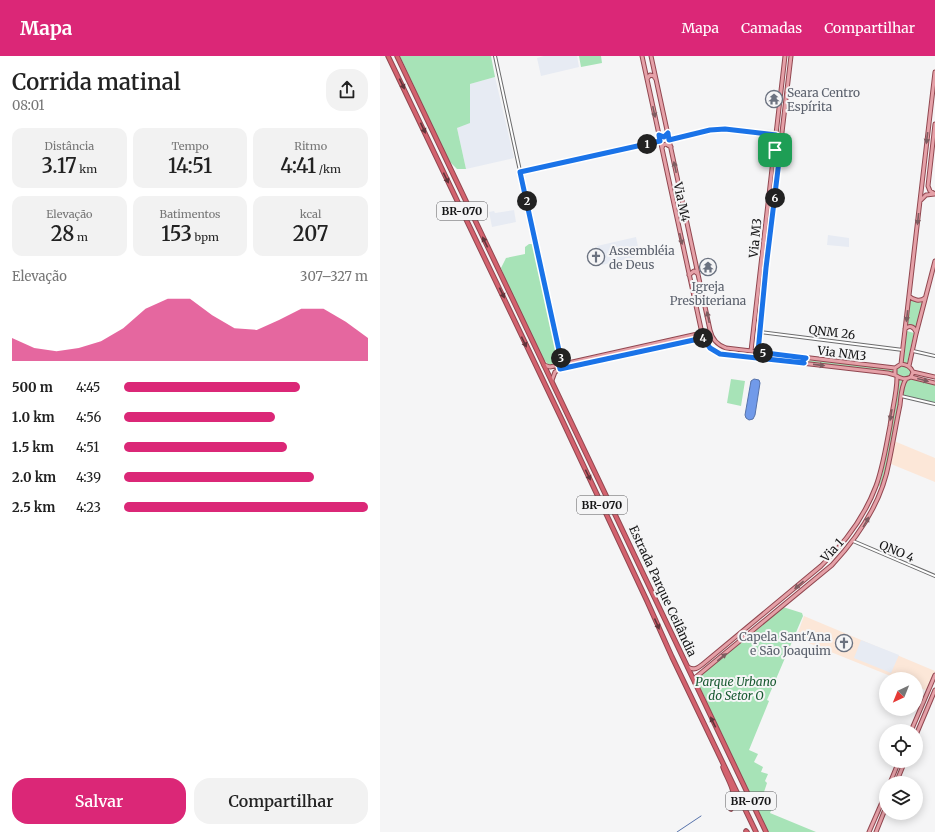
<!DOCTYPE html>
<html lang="pt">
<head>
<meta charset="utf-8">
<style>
	body { margin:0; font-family:Merriweather,serif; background:#f2f2f2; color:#222; height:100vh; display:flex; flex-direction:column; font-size:15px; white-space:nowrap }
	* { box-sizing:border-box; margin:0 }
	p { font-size:13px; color:#767676 }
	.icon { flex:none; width:22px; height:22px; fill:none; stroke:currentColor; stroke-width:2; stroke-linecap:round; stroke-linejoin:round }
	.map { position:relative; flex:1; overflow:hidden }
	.details { display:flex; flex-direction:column; background:#fff; width:380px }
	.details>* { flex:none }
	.needle { width:26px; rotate:223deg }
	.buttons { position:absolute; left:499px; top:616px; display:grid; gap:8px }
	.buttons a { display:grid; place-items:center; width:44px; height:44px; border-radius:50%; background:#fff; box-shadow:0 2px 10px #0003; font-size:20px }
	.pin { position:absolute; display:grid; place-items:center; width:34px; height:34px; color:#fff; margin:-17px; border-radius:8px; box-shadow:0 2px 6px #0006 }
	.km { position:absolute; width:20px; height:20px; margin:-10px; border-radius:50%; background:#222; color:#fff; font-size:11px; line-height:20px; text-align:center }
	.round { display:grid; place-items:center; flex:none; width:42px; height:42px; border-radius:16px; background:#f2f2f2 }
	.overview { display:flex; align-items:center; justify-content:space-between; height:68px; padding:0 12px }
	h1 { font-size:22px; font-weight:600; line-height:30px }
	.metrics { display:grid; grid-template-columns:repeat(3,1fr); gap:6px; height:68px; padding:4px 12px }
	.metrics div { display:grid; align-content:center; border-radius:10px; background:#f2f2f2; text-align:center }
	.metrics b { font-size:20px; font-weight:600 }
	.metrics small { font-size:11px; font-weight:400 }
	.metrics p { font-size:11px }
	.chart { height:112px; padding:8px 12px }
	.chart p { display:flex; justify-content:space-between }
	.chart svg { width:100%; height:72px; margin-top:4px; fill:#db2777; opacity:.7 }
	.button { display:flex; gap:8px; margin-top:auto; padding:8px 12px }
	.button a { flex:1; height:46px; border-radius:16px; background:#db2777; color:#fff; font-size:16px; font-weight:600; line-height:46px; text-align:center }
	.button a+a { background:#f2f2f2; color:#222 }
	ul { padding:0 12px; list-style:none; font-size:13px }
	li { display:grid; grid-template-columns:64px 48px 1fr; align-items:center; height:30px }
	li i { height:10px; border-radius:5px; background:#db2777 }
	header { display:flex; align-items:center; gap:24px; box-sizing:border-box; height:56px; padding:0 20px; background:#db2777; color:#fff }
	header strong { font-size:19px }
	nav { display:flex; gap:22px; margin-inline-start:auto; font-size:14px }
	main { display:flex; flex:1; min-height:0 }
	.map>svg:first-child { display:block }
	.commercial { fill:#fce7d8 }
	.built { fill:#e7ebf3 }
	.green { fill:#a7e3b7 }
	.water { fill:#719ae9; stroke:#5672aa }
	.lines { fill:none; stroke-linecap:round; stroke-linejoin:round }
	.stream { stroke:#5672aa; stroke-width:1 }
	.minor-casing { stroke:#6b6b6c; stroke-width:4 }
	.major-casing { stroke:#914750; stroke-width:5 }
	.highway-casing { stroke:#914750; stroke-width:5.5 }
	.minor { stroke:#fff; stroke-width:2 }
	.major { stroke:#e5a1a8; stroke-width:3 }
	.highway { stroke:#d3626e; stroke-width:3.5 }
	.oneway { fill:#62343a }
	.oneway2 { fill:#7e5c60 }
	.route-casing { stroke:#fff; stroke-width:8 }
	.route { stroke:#1a73e8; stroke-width:5 }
	.labels { text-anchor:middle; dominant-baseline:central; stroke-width:4; stroke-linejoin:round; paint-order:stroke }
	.shield { fill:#f5f5f6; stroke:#59595a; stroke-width:1 }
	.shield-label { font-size:11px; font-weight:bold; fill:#161617 }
	.worship-label { font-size:12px; fill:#5b616d; stroke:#f5f5f6; text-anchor:start }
	.street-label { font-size:12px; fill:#161617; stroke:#f5f5f6 }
	.park-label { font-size:12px; font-style:italic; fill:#195a32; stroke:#f5f5f6 }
</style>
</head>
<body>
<header>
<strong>Mapa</strong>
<nav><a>Mapa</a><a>Camadas</a><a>Compartilhar</a></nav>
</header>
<main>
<section class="details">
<div class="overview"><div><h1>Corrida matinal</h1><p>08:01</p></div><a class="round"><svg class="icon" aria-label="share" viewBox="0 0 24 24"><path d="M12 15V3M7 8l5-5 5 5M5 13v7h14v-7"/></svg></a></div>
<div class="metrics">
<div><p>Distância</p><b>3.17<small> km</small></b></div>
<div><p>Tempo</p><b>14:51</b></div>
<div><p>Ritmo</p><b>4:41<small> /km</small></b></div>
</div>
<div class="metrics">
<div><p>Elevação</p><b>28<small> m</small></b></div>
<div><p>Batimentos</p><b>153<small> bpm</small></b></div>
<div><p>kcal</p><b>207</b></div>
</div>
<div class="chart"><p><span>Elevação</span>307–327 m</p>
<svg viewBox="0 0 160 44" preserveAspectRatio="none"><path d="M0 44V30L10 36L20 38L30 36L40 32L50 24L60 12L70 6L80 6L90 16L100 24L110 25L120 19L130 12L140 12L150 20L160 30V44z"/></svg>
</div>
<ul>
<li><b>500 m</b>4:45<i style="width:72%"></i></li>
<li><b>1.0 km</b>4:56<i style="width:62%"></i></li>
<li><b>1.5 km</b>4:51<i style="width:67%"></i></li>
<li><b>2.0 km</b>4:39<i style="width:78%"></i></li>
<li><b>2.5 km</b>4:23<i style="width:100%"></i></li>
</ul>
<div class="button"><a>Salvar</a><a>Compartilhar</a></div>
</section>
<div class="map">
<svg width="555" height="776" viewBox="0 0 555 776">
	<rect width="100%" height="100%" fill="#f5f5f6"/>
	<path class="commercial" d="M514,385L555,402V426L511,408Z
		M424,560L555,615L547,635L536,630V623H518L416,582Z"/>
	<path class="built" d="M164,0H197L199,11L161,20L157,2Z
		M115,21L134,102L86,113L77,72L90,66V28Z
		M134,154L136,166L112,171L109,156L114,155L115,157Z
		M448,179L469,182V191L447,189Z
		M256,181L260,200L222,209L217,190Z
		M481,584L519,599L511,617L474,602Z"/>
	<path class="green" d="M20,0H111L115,21L90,28V67L77,72L86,113H77L69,105Z
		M199,0H221L222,7L201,11Z
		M149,188H154L180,307L170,310C160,305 127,227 121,212L126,202L145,198V191Z
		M530,244L543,247L536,271L527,269Z
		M527,275L534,277L527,308L523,307Z
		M426,304L513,313L512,317L425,306Z
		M524,310L530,314L531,317L528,321H523L516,318L515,314L519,311Z
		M351,323L365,325L361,350L347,347Z
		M531,323L555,329V347L523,339L525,326Z
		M519,324L523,325L508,407L500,431L499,429L502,419Z
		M403,551L422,557L423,560L387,644L389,645L369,694L378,698L374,706L383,711L381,716L388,718L385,725L387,727L384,736L396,743L390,757L436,776H388L317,625L318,621Z"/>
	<path class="water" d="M374,323L379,324L380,327L375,359L373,363L369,364L366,362L365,359L371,325Z"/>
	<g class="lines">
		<path class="stream" d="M297,776L321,760"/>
		<g class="minor-casing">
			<path id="minor" d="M115,0L182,308
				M289,84L330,74L345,73L396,79
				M140,115L280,85
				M380,276L523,294
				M533,295L555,300
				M521,340L555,348
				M473,485L555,520"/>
		</g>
		<g class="major-casing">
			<path id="major" d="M262,0L323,282C328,292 334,296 344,298L508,317L515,319
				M271,0L330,274C332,283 337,289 346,292L515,312
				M267,23L270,19L274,20L275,22
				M555,68L548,130L550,135L555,138
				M279,79L284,81L287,77
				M282,92L283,89L286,88L291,91
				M541,144L546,139L555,138
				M309,219L314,215L318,218
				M529,240C533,244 540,246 545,242
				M525,273C529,269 534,270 536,276
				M371,295L405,0
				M378,296L386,212L411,0
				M521,308L555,16
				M521,308C527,309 530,310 533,316L531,321C525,324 521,323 515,319V312Z
				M164,309L170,311L322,277
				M529,310L536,278L555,205
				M533,316L555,321
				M531,321L555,327
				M172,324L175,316L180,313L323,282
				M308,611C314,615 318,612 323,608L441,510C465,487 484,462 496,430C503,411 506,390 510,370C512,354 517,337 517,321
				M315,627L316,621L452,509C479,480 502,446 509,406C513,387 516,368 520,349C521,341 521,330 526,323
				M531,675L555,619
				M536,679L555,634
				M510,727L519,705
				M516,727L525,705
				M489,776L506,737
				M496,776L506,751"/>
		</g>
		<g class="highway-casing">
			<path id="highway" d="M8,0L183,366L267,545L292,601L376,776
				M17,0L386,776
				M343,711C348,725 359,738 351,753
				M366,775L367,776"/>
		</g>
		<use href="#minor" class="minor"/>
		<use href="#major" class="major"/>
		<use href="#highway" class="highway"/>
	</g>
	<defs><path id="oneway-solid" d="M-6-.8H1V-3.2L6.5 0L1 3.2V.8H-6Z"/></defs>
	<g class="oneway">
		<use href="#oneway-solid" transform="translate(22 28) rotate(64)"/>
		<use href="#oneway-solid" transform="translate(43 72) rotate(65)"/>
		<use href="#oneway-solid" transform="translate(66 122) rotate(64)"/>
		<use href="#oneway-solid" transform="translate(105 186) rotate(-116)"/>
		<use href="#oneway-solid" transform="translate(122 237) rotate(64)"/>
		<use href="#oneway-solid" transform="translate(144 286) rotate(64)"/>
		<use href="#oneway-solid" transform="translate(208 419) rotate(64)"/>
		<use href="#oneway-solid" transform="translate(277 568) rotate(66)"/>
		<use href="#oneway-solid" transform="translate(333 666) rotate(-116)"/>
	</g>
	<g class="oneway2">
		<use href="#oneway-solid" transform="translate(274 56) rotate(78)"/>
		<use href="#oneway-solid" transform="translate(547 82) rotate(97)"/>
		<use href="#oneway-solid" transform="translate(295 111) rotate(-102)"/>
		<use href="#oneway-solid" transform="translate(538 163) rotate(96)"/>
		<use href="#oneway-solid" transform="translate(301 183) rotate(77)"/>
		<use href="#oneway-solid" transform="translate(527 260) rotate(97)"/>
		<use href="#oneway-solid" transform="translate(328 261) rotate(-102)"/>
		<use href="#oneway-solid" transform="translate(439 309) rotate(6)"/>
		<use href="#oneway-solid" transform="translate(543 324) rotate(15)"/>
		<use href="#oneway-solid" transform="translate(511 359) rotate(100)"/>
		<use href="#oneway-solid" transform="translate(486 466) rotate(-60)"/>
		<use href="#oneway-solid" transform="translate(419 529) rotate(140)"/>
		<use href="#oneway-solid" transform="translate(342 601) rotate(-39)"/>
	</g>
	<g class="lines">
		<g class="route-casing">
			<path id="route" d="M345,73L396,79L394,105L397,106L399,105L386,212L378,296L426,302L422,305L424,307L340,298L330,292L323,282L180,313L179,309L182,308L140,116L280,85L279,79L284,81L288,77L289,84L330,74Z"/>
		</g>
		<use href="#route" class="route"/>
	</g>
	<defs>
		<g id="temple-ring" transform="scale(0.9)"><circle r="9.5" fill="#f5f5f6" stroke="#6b7280" stroke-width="1.5"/><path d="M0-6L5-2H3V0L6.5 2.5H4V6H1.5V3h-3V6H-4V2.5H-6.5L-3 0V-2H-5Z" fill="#6b7280"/></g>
		<g id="church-ring" transform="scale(0.9)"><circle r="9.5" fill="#f5f5f6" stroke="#6b7280" stroke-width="1.5"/><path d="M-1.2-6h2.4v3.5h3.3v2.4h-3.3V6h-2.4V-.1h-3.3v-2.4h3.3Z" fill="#6b7280"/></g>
	</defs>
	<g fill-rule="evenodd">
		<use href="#temple-ring" x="394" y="43"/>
		<use href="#church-ring" x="216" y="201"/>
		<use href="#temple-ring" x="328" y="211"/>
		<use href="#church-ring" x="464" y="587"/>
	</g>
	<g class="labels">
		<g class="shield">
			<rect x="57" y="146" width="50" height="18" rx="3"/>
			<rect x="197" y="440" width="50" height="18" rx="3"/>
			<rect x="346" y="736" width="50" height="18" rx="3"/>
		</g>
		<g class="shield-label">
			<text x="82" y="155">BR-070</text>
			<text x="222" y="449">BR-070</text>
			<text x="371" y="745">BR-070</text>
		</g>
		<g class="worship-label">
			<text x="407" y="36">Seara Centro<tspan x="407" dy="14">Espírita</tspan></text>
			<text x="229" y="194">Assembléia<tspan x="229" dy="14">de Deus</tspan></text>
			<text x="328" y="230" text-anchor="middle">Igreja<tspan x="328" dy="14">Presbiteriana</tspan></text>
			<text x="451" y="580" text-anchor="end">Capela Sant'Ana<tspan x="451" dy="14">e São Joaquim</tspan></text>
		</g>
		<g class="street-label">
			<text transform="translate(302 146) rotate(78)">Via M4</text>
			<text transform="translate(375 182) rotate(-84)">Via M3</text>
			<text transform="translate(452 276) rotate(7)">QNM 26</text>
			<text transform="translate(462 297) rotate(7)">Via NM3</text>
			<text transform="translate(452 494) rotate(-47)">Via 1</text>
			<text transform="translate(517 495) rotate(23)">QNO 4</text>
			<text transform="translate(283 535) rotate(65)">Estrada Parque Ceilândia</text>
		</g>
		<g class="park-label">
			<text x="356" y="625">Parque Urbano<tspan x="356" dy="14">do Setor O</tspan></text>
		</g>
	</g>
</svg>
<div class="buttons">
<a><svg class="needle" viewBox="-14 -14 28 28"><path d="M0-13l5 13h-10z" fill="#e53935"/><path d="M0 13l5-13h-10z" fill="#767676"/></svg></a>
<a><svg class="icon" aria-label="locate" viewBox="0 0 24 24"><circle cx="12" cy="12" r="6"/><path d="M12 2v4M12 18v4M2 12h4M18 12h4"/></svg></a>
<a><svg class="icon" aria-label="layers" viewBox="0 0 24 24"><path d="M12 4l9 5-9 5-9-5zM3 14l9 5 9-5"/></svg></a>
</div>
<div class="pin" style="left:395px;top:94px;background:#1e9e55"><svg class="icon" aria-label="arrive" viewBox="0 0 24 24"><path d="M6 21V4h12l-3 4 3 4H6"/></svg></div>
<b class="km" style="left:267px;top:88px">1</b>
<b class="km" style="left:147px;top:145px">2</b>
<b class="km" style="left:181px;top:302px">3</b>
<b class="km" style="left:323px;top:282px">4</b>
<b class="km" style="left:383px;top:297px">5</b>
<b class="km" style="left:395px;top:142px">6</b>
</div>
</main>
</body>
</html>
